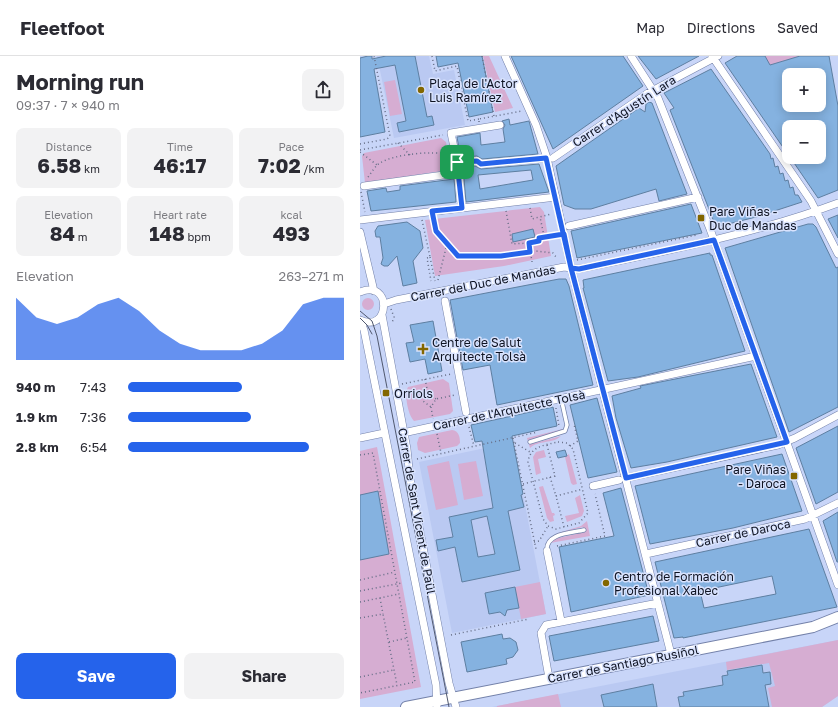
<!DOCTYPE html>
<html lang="en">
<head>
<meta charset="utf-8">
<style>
	body { margin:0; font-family:"Golos Text",sans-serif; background:#f2f2f3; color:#2b2b33; height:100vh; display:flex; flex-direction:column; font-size:15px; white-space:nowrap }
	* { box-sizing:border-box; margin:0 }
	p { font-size:13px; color:#7c7c81 }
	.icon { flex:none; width:22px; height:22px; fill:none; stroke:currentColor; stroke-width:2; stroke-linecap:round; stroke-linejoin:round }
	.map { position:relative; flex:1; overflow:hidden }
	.details { display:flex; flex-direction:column; background:#fff; width:360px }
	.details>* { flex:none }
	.buttons { position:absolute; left:422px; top:12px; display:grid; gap:8px }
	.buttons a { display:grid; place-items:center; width:44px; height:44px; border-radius:8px; background:#fff; box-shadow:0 2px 10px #0003; font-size:20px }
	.pin { position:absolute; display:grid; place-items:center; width:34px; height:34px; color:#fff; margin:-17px; border-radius:8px; box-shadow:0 2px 6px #0006 }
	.round { display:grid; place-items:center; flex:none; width:42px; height:42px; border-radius:8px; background:#f2f2f3 }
	.headline { display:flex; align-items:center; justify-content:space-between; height:68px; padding:0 16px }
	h1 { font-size:22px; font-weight:700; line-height:30px }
	.figures { display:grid; grid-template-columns:repeat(3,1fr); gap:6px; height:68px; padding:4px 16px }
	.figures div { display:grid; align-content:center; border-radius:8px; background:#f2f2f3; text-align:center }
	.figures b { font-size:20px; font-weight:700 }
	.figures small { font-size:11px; font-weight:400 }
	.figures p { font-size:11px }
	.chart { height:112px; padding:8px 16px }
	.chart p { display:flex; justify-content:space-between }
	.chart svg { width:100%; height:72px; margin-top:4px; fill:#2563eb; opacity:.7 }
	.primary-button { display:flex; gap:8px; margin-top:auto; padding:8px 16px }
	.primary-button a { flex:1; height:46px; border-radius:8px; background:#2563eb; color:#fff; font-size:16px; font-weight:700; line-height:46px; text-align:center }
	.primary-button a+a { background:#f2f2f3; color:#2b2b33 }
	ul { padding:0 16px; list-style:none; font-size:13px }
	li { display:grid; grid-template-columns:64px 48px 1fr; align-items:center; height:30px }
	li i { height:10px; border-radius:5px; background:#2563eb }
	header { display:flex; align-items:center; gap:24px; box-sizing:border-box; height:56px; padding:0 20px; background:#fff; border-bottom:1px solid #e1e1e2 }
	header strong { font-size:19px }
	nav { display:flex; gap:22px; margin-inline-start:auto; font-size:14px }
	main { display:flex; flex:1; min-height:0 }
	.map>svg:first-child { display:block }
	.built { fill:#bac9f2 }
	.green { fill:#d6add2 }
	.building { fill:#85b2e0; stroke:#5e7fa1; fill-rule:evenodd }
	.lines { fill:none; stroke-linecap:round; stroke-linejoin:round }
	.lane-casing { stroke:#7381a9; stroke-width:5 }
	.street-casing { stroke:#7381a9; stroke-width:8 }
	.secondary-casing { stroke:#7381a9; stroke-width:12 }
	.path { stroke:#666e87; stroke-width:1.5; stroke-dasharray:1 3; stroke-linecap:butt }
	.lane { stroke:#fff; stroke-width:3.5 }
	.street { stroke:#fff; stroke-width:7 }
	.secondary { stroke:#fff; stroke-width:10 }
	.tram { stroke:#50586e; stroke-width:1 }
	.route-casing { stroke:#fff; stroke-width:8 }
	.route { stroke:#2563eb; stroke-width:5 }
	.poi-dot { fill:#836700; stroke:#d8e2fd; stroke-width:1.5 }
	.labels { text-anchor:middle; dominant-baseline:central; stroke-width:3; stroke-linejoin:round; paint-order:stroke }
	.poi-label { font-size:12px; fill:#0e1322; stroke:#d8e2fd; text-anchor:start }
	.street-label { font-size:12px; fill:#0e1322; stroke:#d8e2fd }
</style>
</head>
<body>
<header>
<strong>Fleetfoot</strong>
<nav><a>Map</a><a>Directions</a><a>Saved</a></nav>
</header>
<main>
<section class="details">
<div class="headline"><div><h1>Morning run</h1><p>09:37 · 7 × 940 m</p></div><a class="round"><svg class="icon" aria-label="share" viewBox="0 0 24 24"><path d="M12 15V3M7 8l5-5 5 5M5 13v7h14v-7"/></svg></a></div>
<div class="figures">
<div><p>Distance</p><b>6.58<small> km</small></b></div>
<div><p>Time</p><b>46:17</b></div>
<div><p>Pace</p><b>7:02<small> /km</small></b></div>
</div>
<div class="figures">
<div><p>Elevation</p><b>84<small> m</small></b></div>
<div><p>Heart rate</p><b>148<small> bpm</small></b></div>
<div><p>kcal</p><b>493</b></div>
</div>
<div class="chart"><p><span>Elevation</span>263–271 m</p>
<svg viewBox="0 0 160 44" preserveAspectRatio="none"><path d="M0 44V6L10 18L20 22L30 18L40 10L50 6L60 14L70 26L80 34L90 38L100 38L110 38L120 34L130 26L140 10L150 6L160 6V44z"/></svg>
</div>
<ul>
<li><b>940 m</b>7:43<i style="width:53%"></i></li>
<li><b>1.9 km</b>7:36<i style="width:57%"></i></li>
<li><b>2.8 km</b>6:54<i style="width:84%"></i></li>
</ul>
<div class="primary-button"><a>Save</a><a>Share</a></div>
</section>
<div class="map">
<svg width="478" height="651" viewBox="0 0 478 651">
	<rect width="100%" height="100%" fill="#c8d5f8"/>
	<path class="built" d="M17,0H69L73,18L94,14L105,69L34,82Z
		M153,386L186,558L92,577L59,406Z
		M478,584V640L462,651H132Z"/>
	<path class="green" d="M123,0H129L153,52L135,56Z
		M405,0H440L408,10Z
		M35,24L42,58L30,60L24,26Z
		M81,82L86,86L90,109L88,114L5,127L2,100L4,97Z
		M180,151L184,156L191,200L144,210L75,220L65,164Z
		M2 248a6 6 0 1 1 12 0a6 6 0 1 1-12 0Z
		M83,323L89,327L93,355L90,358L54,365C48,359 44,339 48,331Z
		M203,373L199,376L170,384L171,388L201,380C193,388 178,384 170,392L167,382Z
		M92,374C99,375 100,381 100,387L97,390L65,397L58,394L57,387L59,381Z
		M17,391L61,631L0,643V395Z
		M184,394L186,401L178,403L181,417L176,419L173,401L176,396Z
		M209,398L217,428L213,429L211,427L205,401Z
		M89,405L98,449L76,454L67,410Z
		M116,405L123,440L104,444L98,408Z
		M183,430L192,457H194L195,459L193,460L194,465L190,466L187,462L179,431Z
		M220,439L224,455L222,460L207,466L205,460L219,457L215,442Z
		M227,465L230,480L190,487L194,483L225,476L223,471L195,478L221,470Z
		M180,526L186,558L161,563L155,531Z
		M478,584V640L462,651H412L408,632L415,630L409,607L367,614L366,606Z
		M198,638L201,651H137V650Z"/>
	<path class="building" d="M8,0H12V3L26,0H55L67,61L72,60L74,69L39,76L37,67L46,65L35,9L14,13L25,76L0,81V2Z
		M76,0H122L133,56L109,61L98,7L78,11Z
		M151,0H263L283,30L193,93Z
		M278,0H339L296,23Z
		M377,0H405L410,9L440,0H469L478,50V134L458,142L430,101H459V71H429V100L365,7ZM447,13L448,19H459V49H429V18Z
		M351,13L410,98L411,103L413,102L415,111L418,110L420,118L423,117L425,125L428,124L430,132L433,131L435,139H438L442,146L396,161L356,171L310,54L314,52L304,37Z
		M289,46L292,47L327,138L299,145L296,133L231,153H215L204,149L196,110L279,52L285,56L286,48Z
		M149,63L150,69L169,65L178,98L122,103L117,100L104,101V91L99,92L97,81L120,77L121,89L145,86L143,73L145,69L142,65Z
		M179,108L189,136L106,146L103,111L115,110L121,113ZM171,114L173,124L120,133L118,119Z
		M94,123L96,146L11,155L7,135L26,132L27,136L40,134V130Z
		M331,148L342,177L217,202L211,175Z
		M478,159V182L468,163Z
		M47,166L60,175L63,192L53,205L57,227L43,230L37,200L28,210H24L21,208L23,202L20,181H16L15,175L18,170Z
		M448,168H453L456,171L476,212L478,211V351L429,376L365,192Z
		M173,173L175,181L153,186L152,178Z
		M350,197V199H352L385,295L278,321L248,325L223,232H224L223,224Z
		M199,223H206L209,230L233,329L137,349L130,309L103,314L90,244Z
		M73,265L82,315L68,318L65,303L50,306L46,287L54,286L50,269Z
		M391,308L417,381L307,406L271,412L256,362L252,340L281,332L280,330Z
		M237,342L257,416L228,422L210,349Z
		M193,351L197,370L152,380L163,438L161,439L164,451L148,455L160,514L102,526L95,491L78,495L76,484L93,481L89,461L133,452L122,385L115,386L111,369ZM127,460L135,498L118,501L111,464Z
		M478,370V436L456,448L436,392Z
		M205,394L207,400L198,402L196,396Z
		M422,398L442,455L373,472L290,488L275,430Z
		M261,432L289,539L211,556L199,491L254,480L243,437Z
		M18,435L29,498L0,504V439Z
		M478,456V506H477L463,465Z
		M449,473L477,551L323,582V581L314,582L295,506ZM412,520L416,538L344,552L340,535Z
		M155,531L159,552L147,554L145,560L140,556L129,558L125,537Z
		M293,560L299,585L194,605L189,580Z
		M142,578L143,583L150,582L156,586L158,594L153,601L146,603L147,608L107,616L101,586Z
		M402,609L403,617L410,616L411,628L405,629L409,651H320L318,641L324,640L323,636L363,629L362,620L368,619L367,615Z
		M293,628L297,651H244L241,639Z"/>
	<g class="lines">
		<g class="lane-casing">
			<path id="lane" d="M170,386L205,375L207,369L201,342
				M187,495C185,477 212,477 224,474"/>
		</g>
		<g class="street-casing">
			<path id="street" d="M145,0L176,69L187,102L211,212L311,598
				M271,0L298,42L350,173L478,529
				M352,0L451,145L478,198
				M193,102L288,37L358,0
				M97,106L117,105L121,108L187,102
				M4,130L98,117
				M102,151L97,106L91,77L140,69
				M0,164L196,141
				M209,170L338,141
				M0,176L14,235
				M0,236C32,222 31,278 0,264
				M85,245L106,356
				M24,248L36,244L204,211L219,213C306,195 395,178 478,147
				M22,259L47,393L50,423L89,627L96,651
				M0,264L4,274L76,629L77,651
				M43,377L396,300
				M0,382L24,377
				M266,422L418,389L435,382L478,359
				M233,430L259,424
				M187,495L201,565
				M286,498L445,463L478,447
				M189,622L181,577L186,569L298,547"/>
		</g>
		<g class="secondary-casing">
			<path id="secondary" d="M46,651L453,571L478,561"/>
		</g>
		<path class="path" d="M72,0L75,15L97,10L108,65L119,63
			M122,0L134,60
			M119,66V63L162,55
			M38,87L50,99
			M0,88L27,83L30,80L14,0
			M0,94L83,79
			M0,96L17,109
			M8,121C12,116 15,110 20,107C34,98 72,95 88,98
			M1,136L5,156
			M170,152L172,163L179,161
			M146,155L152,188L169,187
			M74,163L76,175L99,200H141L176,195L193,197L196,201
			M62,164L70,201L67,202L71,225
			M184,180L180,161L191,158
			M70,201L75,225
			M217,204L337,179
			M172,206L169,187L179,185V182L195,179
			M78,224L87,188
			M31,253L34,261L32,267
			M65,323L68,337
			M42,328L91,318
			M76,343L68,337L63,345L71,351L76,343L95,339
			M71,351L73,363
			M196,352L199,370
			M109,371L114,390
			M77,378L81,397
			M153,382L176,493
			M198,386L207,387L213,393L228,457L219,467L196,473L188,470L183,463L168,406C170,390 185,389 198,386Z
			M155,387L170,396
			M210,390L218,385L214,368
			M0,399L13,397L55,626L0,637
			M57,403L178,376
			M190,421L196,440
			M163,428L195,420L187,389
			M204,471L196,440L223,433
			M174,486L179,485L188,470
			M197,490L245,480L235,438
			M0,524L35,516
			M0,535L42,527
			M20,542L23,558
			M0,546L39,538
			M0,562L23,558L37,629
			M91,579L169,563
			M29,586L47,582
			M0,621L34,614"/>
		<use href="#lane" class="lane"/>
		<use href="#street" class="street"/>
		<use href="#secondary" class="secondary"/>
		<path class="tram" d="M0,255L12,265L17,280L89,651
			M0,262L7,269L12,278"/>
	</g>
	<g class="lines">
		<g class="route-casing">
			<path id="route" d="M97,106L102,152L72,155L76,175L98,200H141L170,196L169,187L179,185V182L204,178L211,212L219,213L354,184L427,386L266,422L211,212L186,102L121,108L117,105L97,106"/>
		</g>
		<use href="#route" class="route"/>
	</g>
	<g class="poi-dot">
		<circle cx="61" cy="34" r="4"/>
		<rect x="337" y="158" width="8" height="8" rx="2"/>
		<path d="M61 287h4v4h4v4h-4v4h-4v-4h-4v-4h4z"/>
		<rect x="22" y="333" width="8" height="8" rx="2"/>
		<rect x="430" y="416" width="8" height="8" rx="2"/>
		<circle cx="246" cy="527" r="4"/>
	</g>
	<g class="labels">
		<g class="poi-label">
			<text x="69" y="27">Plaça de l'Actor<tspan x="69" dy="14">Luis Ramírez</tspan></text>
			<text x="349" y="155">Pare Viñas -<tspan x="349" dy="14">Duc de Mandas</tspan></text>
			<text x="72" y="286">Centre de Salut<tspan x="72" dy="14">Arquitecte Tolsà</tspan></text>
			<text x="34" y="337">Orriols</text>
			<text x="426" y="413" text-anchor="end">Pare Viñas<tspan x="426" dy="14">- Daroca</tspan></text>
			<text x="254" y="520">Centro de Formación<tspan x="254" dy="14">Profesional Xabec</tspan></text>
		</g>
		<g class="street-label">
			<text transform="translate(264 55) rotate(-33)">Carrer d'Agustín Lara</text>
			<text transform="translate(123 227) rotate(-11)">Carrer del Duc de Mandas</text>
			<text transform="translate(149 354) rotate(-12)">Carrer de l'Arquitecte Tolsà</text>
			<text transform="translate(57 455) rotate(80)">Carrer de Sant Vicent de Paül</text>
			<text transform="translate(383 477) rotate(-12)">Carrer de Daroca</text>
			<text transform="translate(263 608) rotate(-11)">Carrer de Santiago Rusiñol</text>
		</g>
	</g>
</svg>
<div class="buttons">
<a>+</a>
<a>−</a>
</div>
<div class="pin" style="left:97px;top:106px;background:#1e9e55"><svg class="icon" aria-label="arrive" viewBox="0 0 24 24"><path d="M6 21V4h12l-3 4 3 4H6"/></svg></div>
</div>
</main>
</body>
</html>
